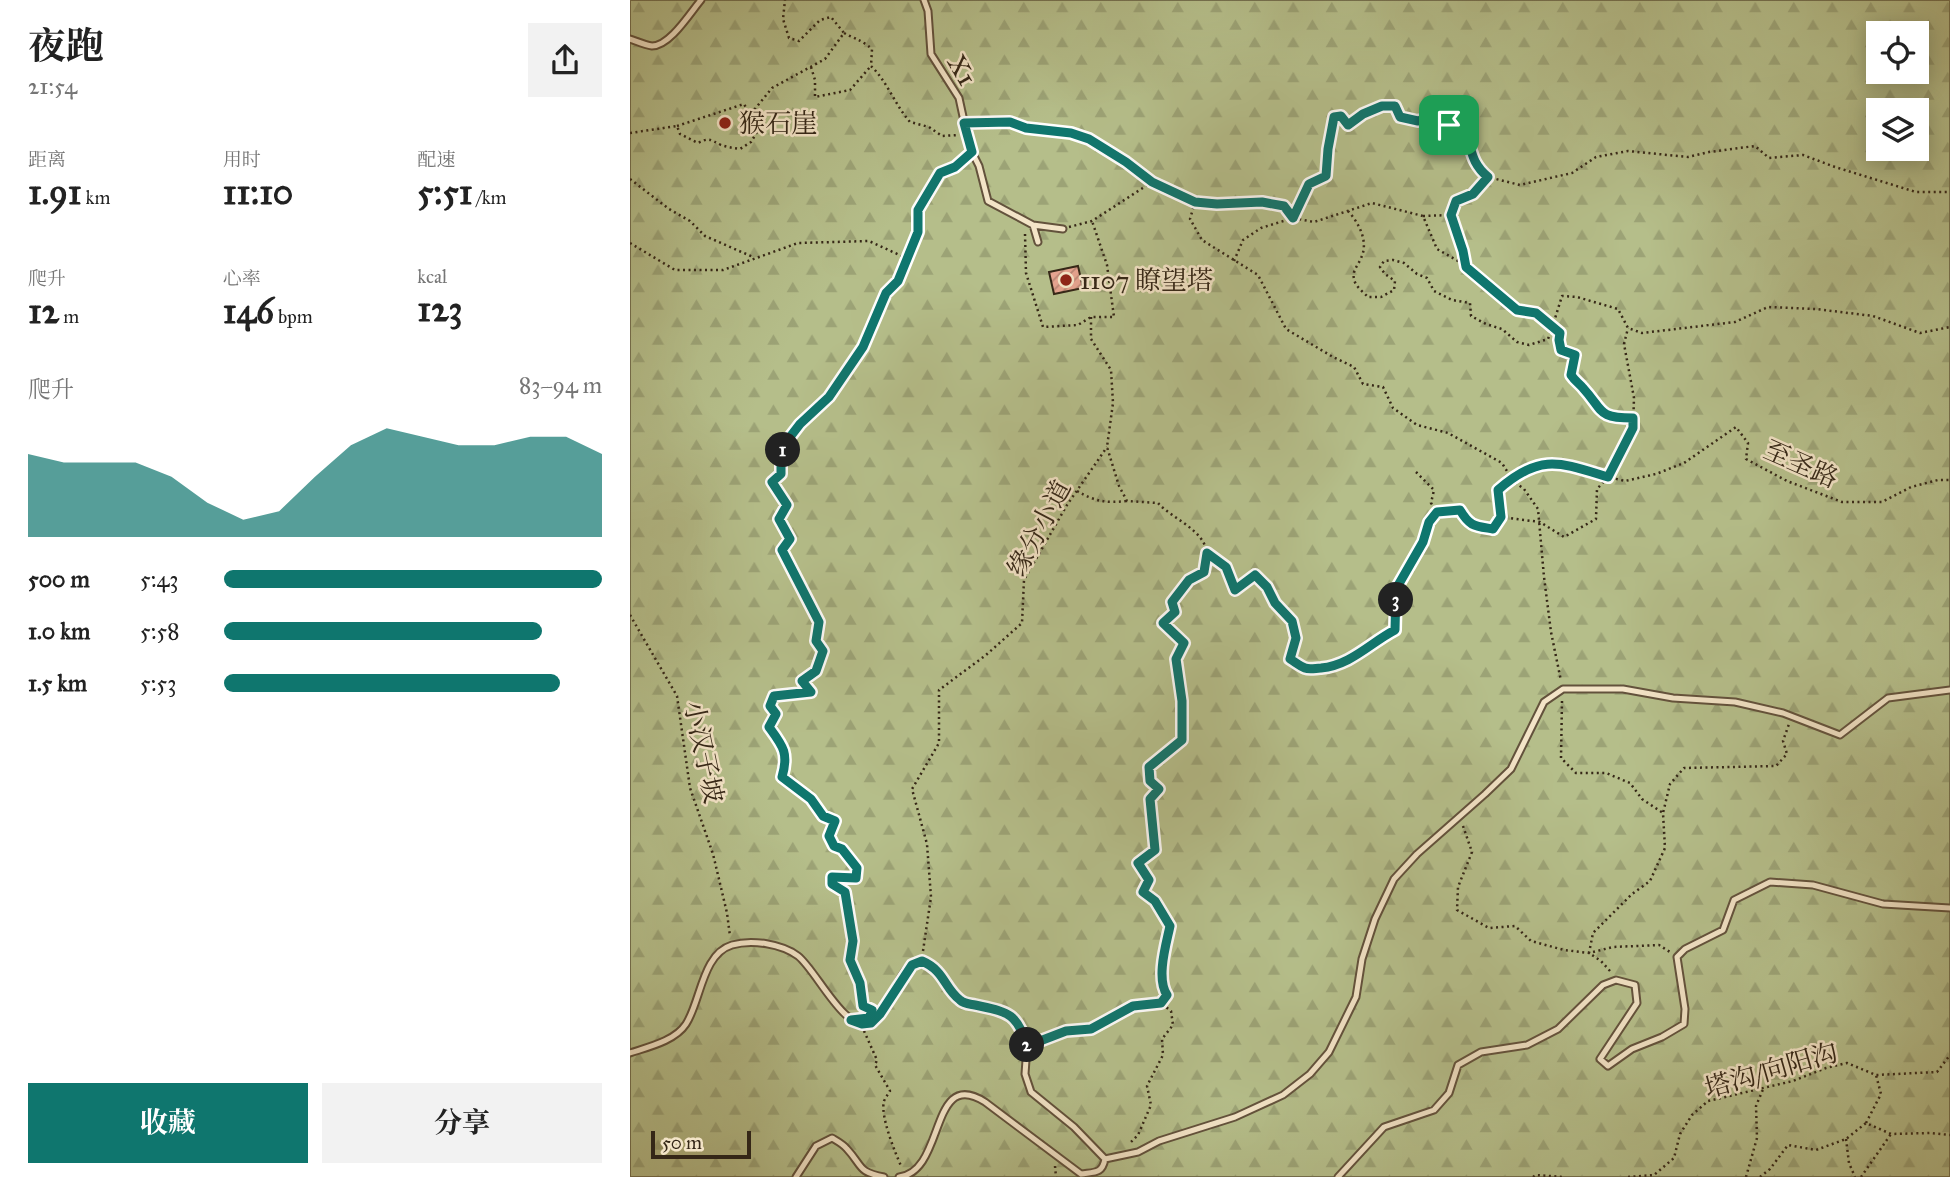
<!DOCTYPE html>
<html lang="zh">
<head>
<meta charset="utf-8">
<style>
	body { margin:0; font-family:"IM FELL Great Primer","Noto Serif SC",serif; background:#f2f2f2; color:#222; height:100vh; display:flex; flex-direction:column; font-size:26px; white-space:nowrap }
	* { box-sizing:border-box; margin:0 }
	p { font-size:23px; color:#767676 }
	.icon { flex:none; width:38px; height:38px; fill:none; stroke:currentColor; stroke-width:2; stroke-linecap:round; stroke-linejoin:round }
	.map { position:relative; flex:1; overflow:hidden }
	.details { display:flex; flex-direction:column; background:#fff; width:630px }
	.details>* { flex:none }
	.tools { position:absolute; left:1236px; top:21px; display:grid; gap:14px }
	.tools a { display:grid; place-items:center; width:63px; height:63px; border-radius:0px; background:#fff; box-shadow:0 4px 18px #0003; font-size:35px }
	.scale { position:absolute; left:21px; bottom:18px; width:100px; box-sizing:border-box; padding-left:7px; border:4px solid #352717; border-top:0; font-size:19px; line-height:24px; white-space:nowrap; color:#352717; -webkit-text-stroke:5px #f3e4c7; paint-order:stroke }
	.pin { position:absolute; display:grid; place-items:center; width:60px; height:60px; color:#fff; margin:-30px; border-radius:14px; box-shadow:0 4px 10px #0006 }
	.km { position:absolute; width:35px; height:35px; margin:-18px; border-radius:50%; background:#222; color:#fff; font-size:19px; line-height:35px; text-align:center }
	.round { display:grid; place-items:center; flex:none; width:74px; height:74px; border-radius:0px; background:#f2f2f2 }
	.head { display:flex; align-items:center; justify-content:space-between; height:119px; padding:0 28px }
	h1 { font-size:38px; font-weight:700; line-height:52px }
	.figures { display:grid; grid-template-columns:repeat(3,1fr); gap:10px; height:119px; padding:7px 28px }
	.figures div { display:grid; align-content:center }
	.figures b { font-size:35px; font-weight:700 }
	.figures small { font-size:19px; font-weight:400 }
	.figures p { font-size:19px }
	.chart { height:196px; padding:14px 28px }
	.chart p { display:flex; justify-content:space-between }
	.chart svg { width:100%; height:126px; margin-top:7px; fill:#0f766e; opacity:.7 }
	.primary-button { display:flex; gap:14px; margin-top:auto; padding:14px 28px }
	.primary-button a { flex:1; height:80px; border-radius:0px; background:#0f766e; color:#fff; font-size:28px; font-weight:700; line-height:80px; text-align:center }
	.primary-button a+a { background:#f2f2f2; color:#222 }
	ul { padding:0 28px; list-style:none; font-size:23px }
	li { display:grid; grid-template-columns:112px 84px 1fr; align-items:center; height:52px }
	li i { height:18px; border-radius:9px; background:#0f766e }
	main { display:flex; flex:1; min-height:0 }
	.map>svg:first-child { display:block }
	.forest { fill:url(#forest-firs); stroke:#757250; stroke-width:2; fill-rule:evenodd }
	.building { fill:url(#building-hatch); stroke:#352717; stroke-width:2 }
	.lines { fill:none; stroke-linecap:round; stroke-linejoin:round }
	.lane-casing { stroke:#63523c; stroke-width:9 }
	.path { stroke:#352717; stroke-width:2.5; stroke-dasharray:2 3.5; stroke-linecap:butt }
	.lane { stroke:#f3e4c7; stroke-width:5 }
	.route-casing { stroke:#fff; stroke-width:14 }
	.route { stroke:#0f766e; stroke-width:9 }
	.poi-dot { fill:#8f2418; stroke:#f3e4c7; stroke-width:2.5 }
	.labels { text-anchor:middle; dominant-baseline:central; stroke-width:5; stroke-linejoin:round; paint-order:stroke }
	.street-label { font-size:26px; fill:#352717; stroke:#f3e4c7 }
	.poi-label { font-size:26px; fill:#352717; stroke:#f3e4c7; text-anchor:start }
</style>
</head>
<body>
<main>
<section class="details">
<div class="head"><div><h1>夜跑</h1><p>21:54</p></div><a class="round"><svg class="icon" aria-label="share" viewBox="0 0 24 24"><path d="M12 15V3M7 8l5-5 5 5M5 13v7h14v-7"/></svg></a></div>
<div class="figures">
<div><p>距离</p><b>1.91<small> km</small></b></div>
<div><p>用时</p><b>11:10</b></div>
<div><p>配速</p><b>5:51<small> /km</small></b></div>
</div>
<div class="figures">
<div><p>爬升</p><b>12<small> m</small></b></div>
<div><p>心率</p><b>146<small> bpm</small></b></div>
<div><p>kcal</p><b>123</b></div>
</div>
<div class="chart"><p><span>爬升</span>83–94 m</p>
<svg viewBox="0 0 160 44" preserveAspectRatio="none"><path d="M0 44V15L10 18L20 18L30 18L40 23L50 32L60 38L70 35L80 23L90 12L100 6L110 9L120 12L130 12L140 9L150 9L160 15V44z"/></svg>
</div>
<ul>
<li><b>500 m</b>5:43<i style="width:100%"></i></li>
<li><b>1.0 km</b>5:58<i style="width:84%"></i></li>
<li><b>1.5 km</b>5:53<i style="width:89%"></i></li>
</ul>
<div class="primary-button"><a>收藏</a><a>分享</a></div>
</section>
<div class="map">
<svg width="1320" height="1177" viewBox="0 0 1320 1177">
	<defs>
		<pattern id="forest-firs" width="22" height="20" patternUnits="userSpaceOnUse" patternTransform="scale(1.75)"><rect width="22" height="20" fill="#b5be8a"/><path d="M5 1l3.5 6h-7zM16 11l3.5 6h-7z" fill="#9ca376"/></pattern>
		<pattern id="building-hatch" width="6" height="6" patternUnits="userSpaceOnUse" patternTransform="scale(1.75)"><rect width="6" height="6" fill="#e5a38f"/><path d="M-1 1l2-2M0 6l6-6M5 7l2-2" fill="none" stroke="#ba8574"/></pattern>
	</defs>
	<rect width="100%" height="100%" fill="#edd5a9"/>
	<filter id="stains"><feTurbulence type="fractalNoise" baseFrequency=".00286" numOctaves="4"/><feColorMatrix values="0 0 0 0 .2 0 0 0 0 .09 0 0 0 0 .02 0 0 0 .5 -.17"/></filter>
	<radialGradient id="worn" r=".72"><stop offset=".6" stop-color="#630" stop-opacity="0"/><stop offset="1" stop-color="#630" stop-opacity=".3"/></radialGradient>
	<path class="forest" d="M0,0H1320V1177H0ZM1248,33H1286V72H1248ZM1248,110H1286V149H1248Z"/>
	<path class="building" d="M448,266L453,288L424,294L419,272Z"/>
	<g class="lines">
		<g class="lane-casing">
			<path id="lane" d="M294,0L298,11L301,54L329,98L337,135L342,152L349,166L358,201L403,225L433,229
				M0,39C6,41 15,45 22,46C40,46 60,13 71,0
				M403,225L408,242
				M0,1053C18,1047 45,1041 56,1024C71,1001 72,954 102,945C122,939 152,944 168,956C186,970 214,1031 238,1023C258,1017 265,976 282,964C285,962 289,962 292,961L300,964L314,978L325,996L332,1003L371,1010L384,1018L393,1031L397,1046L395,1074L401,1092L444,1127L475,1159
				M475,1159L508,1152L529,1141L605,1117L653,1095L680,1074L699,1052L726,997L732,959L745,919L764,879L787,854L855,794L881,769L914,702L933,689H993L1043,698L1105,702L1153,713L1210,735L1258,698L1320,690
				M166,1177L186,1146L202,1138C207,1141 213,1144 217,1149C233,1166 227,1172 254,1177
				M269,1177C316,1172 299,1066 355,1102L451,1174C465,1172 472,1174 475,1159
				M708,1177L754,1127L804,1110L819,1093L828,1065L851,1052L897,1045L928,1029L973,985L986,980L1005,985L1007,1003L970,1059L978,1066L1002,1049L1032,1037L1054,1024L1055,1009L1047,957L1055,949L1093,930L1104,900L1140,882L1183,885L1253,904L1320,908"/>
		</g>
		<path class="path" d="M214,33C227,40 230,39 242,49L241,66C257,81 265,105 280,122L299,127L312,136L328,135
			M181,67L185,80V97L220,90L241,66
			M344,123L380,122L396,128L441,133L459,139L496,162L522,182L565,202L587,204L632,202L654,206L663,218L684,222L742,203L793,216L807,249L828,261L857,283L887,310L906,313L923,325L932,296L947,297L988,309L998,328L1012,333L1105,322L1138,307L1186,309L1243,316L1290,333L1320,327
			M47,126L114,104L120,115
			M0,133L47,126L50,134L68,143C79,137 81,140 91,145C97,147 103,148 110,149L121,142L127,132L120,115L142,88L195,59L214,33L201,17L190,20L169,41L159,38L153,19L155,0
			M0,179L39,209L60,221L75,236L123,257
			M565,202L560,219L572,240L628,275L656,329L703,357L724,367L733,384L753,387L763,408L787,425L818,433L872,463L883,481L894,489L908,509L914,577L921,632L931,681
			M718,211C729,223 739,242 731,258C728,266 722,270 724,279C725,286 733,292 738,297H751L764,290L765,281L755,274L750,267L754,261L763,260L774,263L787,274L797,278L804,291L822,300L840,303L841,316L856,324L872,329L887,342L899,345L918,339L923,325L930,333L929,340L931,350L945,355L941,375C945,381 949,383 953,388C974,411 967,418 1003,418
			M793,216L821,215
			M439,227L462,221L522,182
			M395,234L396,273L413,327L448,325L461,317H484L477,265L462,221
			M0,243L45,270H93L168,243L239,241L276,258
			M604,261L613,240L631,228L663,218L679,184L696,176L697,150L704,117L711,116L718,125C737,114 741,105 765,106L770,117L788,120L798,118C808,126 816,126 828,120L835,129L842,157L849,170L858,177L890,185L942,173L966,157L998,151L1058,157L1079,152L1125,146L1139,158L1173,155L1205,167L1286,192H1320
			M836,266L833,251L821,215L826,201L843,194L858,177
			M461,317V339L481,370L483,403L477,447L489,486L497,501L528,503C542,519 576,530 577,555C577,560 575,567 574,572L559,580L542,602L545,612L533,623L554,643L546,659L552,700V739L519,767L520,781L529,789L520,799L525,850L508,863L519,880L513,892L525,901L540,926C536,945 526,978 537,995L531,1003L541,1011L543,1025L532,1039L533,1055L517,1086L521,1105L508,1135L499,1144
			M786,472L804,490L801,503L807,512
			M447,491C466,502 476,503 497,501
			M807,512L830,510C840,527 845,526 863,529L871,517L910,522L934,537L966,519L967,489L978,477L995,481L1026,474L1054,463L1106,427L1118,443L1116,459L1157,481L1212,502H1252L1281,487L1308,480H1320
			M871,517L868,490C910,453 929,462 978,477L1003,428L1004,398L994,344L998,328
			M577,553L596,567L605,590L625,575L637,587L645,603L662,621L666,638L660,659C665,662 670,666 675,668C680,670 686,668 691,668C721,666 740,643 765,630L766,589L793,542L799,522L807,512
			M0,615L47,696L60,788L83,854L97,913L100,936
			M932,701L931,758L946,773H976L1000,783L1012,799L1033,813
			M833,826L842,852L828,887L827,910L859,928L885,926L901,941L934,950L959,953L983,947L1029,945L1040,952
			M293,951L301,897L297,844L282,789L309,743V690L356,655L392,623L394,580L437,505L477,447
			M980,971L971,961L959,953L963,933L1002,894L1020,881L1035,848L1033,813L1040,784L1054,768L1146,766L1157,754L1153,741L1159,724
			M241,1011L232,1006L230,983L220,960L223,941L215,892L202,884V876L226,878L227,868L212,849L204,846L199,836L205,821L193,816L181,799L152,777C159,753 153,746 139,727L146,714L140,706L144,696L181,692L172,681L186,671L193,651L186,641L189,622L182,606L152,550L160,539L149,518L157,505L142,482L151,474V455L160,437L170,424L199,397L234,347L256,293L268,281L276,258L288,232V210L310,173L325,167L334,159
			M234,1031L247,1060L245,1065L260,1091C258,1094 256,1097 254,1101C250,1116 265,1152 271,1166
			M406,1042L436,1031L461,1029L503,1006L531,1003
			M1236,1123L1251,1094L1246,1075
			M1216,1139L1219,1163L1225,1177
			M425,1166L426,1177
			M903,1177L906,1175L933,1177
			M998,1177L1024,1175L1044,1158L1050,1134L1062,1115L1078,1101L1163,1081L1196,1068L1217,1063L1246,1075L1307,1072L1320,1055
			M1116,1177L1127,1138L1126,1106L1134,1087
			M1130,1177L1140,1169L1158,1145L1186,1150L1216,1139L1236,1123L1261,1134L1300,1133L1320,1135
			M1231,1177L1261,1134"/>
		<use href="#lane" class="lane"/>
	</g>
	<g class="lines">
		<g class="route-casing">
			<path id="route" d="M752,106H765L770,117L788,121L798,118C808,126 816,126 828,121C845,141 835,158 858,177L843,194L826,201L821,215L833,251L836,267L887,310L906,313L930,333L929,340L931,350L945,355L941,375C945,381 949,383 953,388C974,411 967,418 1003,418V428L978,477C929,462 910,453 868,490L871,517L863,529C845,526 840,527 830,510L807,512L799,522L793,542L766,589L765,630C740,643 721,665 691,668C686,668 680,670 675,668C670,666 665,662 660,659L666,638L662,621L645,603L637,587L625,575L605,590L596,567L577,553L574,572L559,580L542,602L545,612L533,623L554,643L546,659L552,701V740L519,767L520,781L529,789L520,799L525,850L508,863L519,880L513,892L525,901L540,926C536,945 526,978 537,995L531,1003L503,1006L461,1029L436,1031L397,1046C387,1012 377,1012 345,1005C340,1004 334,1004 330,1000C314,988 315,971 292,961L282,965L250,1014L241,1023L232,1024L221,1020L239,1018L242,1010L233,1006L230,983L220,960L223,941L215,892L202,884V877L226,878L227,868L212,849L204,846L199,836L205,821L193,816L181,799L152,777C159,753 153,746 139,727L146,714L140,706L144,696L181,692L172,681L186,671L193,651L186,641L189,622L152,550L160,539L149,519L157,505L142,482L151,474V455L160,437L170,424L199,397L233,347L256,293L268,281L288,232V210L310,173L325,167L342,152L334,123L380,122L396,128L441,133L459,139L496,162L522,182L565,202L587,204L632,202L654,206L663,218L679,184L696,176L698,149L704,117L711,116L718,125L733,114Z"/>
		</g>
		<use href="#route" class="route"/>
	</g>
	<g class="poi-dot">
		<circle cx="95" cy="123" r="7"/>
		<circle cx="436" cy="280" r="7"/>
	</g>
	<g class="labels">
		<g class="street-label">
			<text transform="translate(332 70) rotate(60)">X1</text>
			<text transform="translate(1171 464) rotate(24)">至圣路</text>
			<text transform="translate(409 528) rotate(-62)">缘分小道</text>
			<text transform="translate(74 752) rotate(78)">小汉子坡</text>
			<text transform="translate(1141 1070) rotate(-16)">塔沟/向阳沟</text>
		</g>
		<g class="poi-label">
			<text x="109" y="123">猴石崖</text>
			<text x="450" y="280">1107 瞭望塔</text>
		</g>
	</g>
	<rect width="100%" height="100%" filter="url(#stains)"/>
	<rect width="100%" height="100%" fill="url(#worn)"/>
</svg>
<div class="tools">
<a><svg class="icon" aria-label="locate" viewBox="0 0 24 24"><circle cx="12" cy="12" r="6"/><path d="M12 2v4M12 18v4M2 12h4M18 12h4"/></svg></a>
<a><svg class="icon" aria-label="layers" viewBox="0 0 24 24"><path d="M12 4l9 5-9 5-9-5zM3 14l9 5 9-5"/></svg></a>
</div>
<div class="scale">50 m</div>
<div class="pin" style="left:819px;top:125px;background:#1e9e55"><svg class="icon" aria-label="arrive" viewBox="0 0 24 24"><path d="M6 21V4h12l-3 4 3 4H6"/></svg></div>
<b class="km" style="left:153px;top:450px">1</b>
<b class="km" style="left:397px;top:1045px">2</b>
<b class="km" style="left:766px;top:600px">3</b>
</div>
</main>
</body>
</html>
